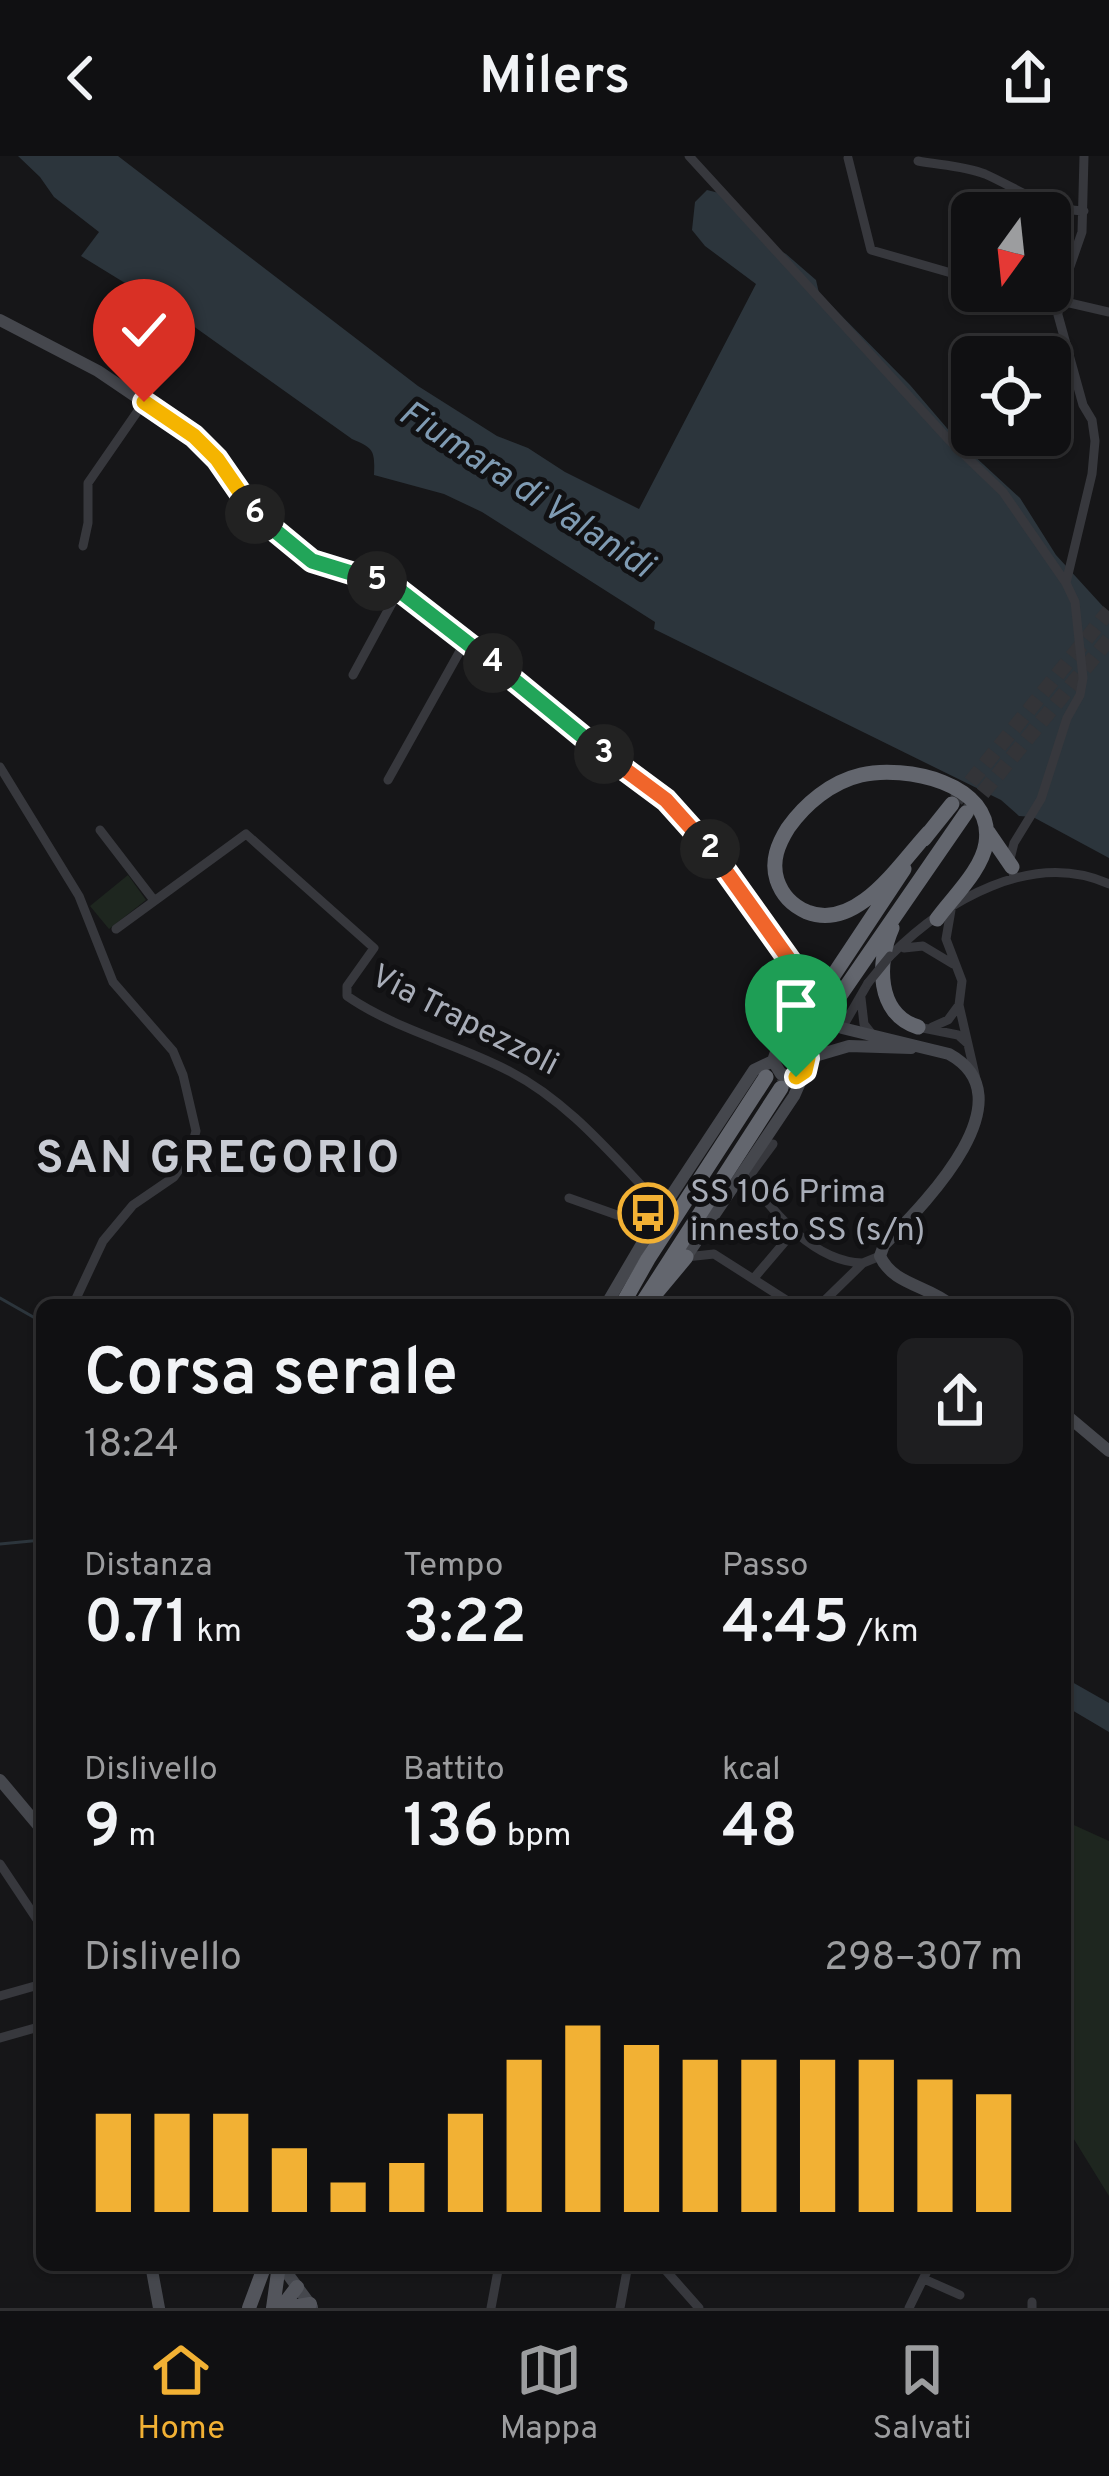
<!DOCTYPE html>
<html lang="it">
<head>
<meta charset="utf-8">
<style>
	body { margin:0; font-family:Overpass,sans-serif; background:#1e1e20; color:#f1f3f6; height:100vh; display:flex; flex-direction:column; font-size:45px; white-space:nowrap }
	* { box-sizing:border-box; margin:0 }
	p { font-size:39px; color:#9c9d9f }
	.icon { flex:none; width:66px; height:66px; fill:none; stroke:currentColor; stroke-width:2; stroke-linecap:round; stroke-linejoin:round }
	.map { position:relative; flex:1; overflow:hidden }
	.side { position:absolute; left:36px; top:1143px; width:1035px; height:972px; display:flex; flex-direction:column; background:#101012; border-radius:18px; box-shadow:0 3px 9px #0004,0 0 0 3px #303032 }
	.side>* { flex:none }
	.needle { width:78px; rotate:195deg }
	.controls { position:absolute; left:951px; top:36px; display:grid; gap:24px }
	.controls a { display:grid; place-items:center; width:120px; height:120px; border-radius:18px; background:#101012; box-shadow:0 3px 9px #0004,0 0 0 3px #303032; font-size:60px }
	.pin { position:absolute; display:grid; place-items:center; width:102px; height:102px; color:#fff; margin:-123px -51px; border-radius:50% 50% 50% 0; rotate:-45deg; box-shadow:0 0 12px #0007 }
	.pin .icon { rotate:45deg }
	.km { position:absolute; width:60px; height:60px; margin:-30px; border-radius:50%; background:#222; color:#fff; font-size:33px; line-height:60px; text-align:center }
	.round { display:grid; place-items:center; flex:none; width:126px; height:126px; border-radius:18px; background:#1e1e20 }
	.summary { display:flex; align-items:center; justify-content:space-between; height:204px; padding:0 48px }
	h1 { font-size:66px; font-weight:600; line-height:90px }
	.metrics { display:grid; grid-template-columns:repeat(3,1fr); gap:18px; height:204px; padding:12px 48px }
	.metrics div { display:grid; align-content:center }
	.metrics b { font-size:60px; font-weight:600 }
	.metrics small { font-size:33px; font-weight:400 }
	.metrics p { font-size:33px }
	.chart { height:336px; padding:24px 48px }
	.chart p { display:flex; justify-content:space-between }
	.chart svg { width:100%; height:216px; margin-top:12px; stroke:#f2b134; stroke-width:6 }
	header { display:flex; justify-content:space-between; align-items:center; height:156px; padding:0 48px; background:#101012; font-size:54px; font-weight:600 }
	.tabs { display:flex; justify-content:space-around; align-items:center; height:168px; border-top:3px solid #303032; background:#101012; font-size:33px; color:#9c9d9f }
	.tabs a { display:grid; justify-items:center; gap:6px }
	.tabs .active { color:#f2b134 }
	.map>svg:first-child { display:block }
	.green { fill:#1e261f }
	.water { fill:#2c353c }
	.lines { fill:none; stroke-linecap:round; stroke-linejoin:round }
	.stream { stroke:#2c353c; stroke-width:3 }
	.highway-tunnel { stroke:#333438; stroke-width:15; stroke-dasharray:15 8; stroke-linecap:butt }
	.street { stroke:#37383d; stroke-width:9 }
	.secondary { stroke:#45474d; stroke-width:12 }
	.primary { stroke:#53555c; stroke-width:14 }
	.highway { stroke:#63666e; stroke-width:15 }
	.street-bridge { stroke:#37383d; stroke-width:9 }
	.split-1-casing { stroke:#fff; stroke-width:24 }
	.split-2-casing { stroke:#fff; stroke-width:24 }
	.split-3-casing { stroke:#fff; stroke-width:24 }
	.split-4-casing { stroke:#fff; stroke-width:24 }
	.split-5-casing { stroke:#fff; stroke-width:24 }
	.split-6-casing { stroke:#fff; stroke-width:24 }
	.split-7-casing { stroke:#fff; stroke-width:24 }
	.split-1 { stroke:#f5b400; stroke-width:15 }
	.split-2 { stroke:#f0652b; stroke-width:15 }
	.split-3 { stroke:#f0652b; stroke-width:15 }
	.split-4 { stroke:#22a559; stroke-width:15 }
	.split-5 { stroke:#22a559; stroke-width:15 }
	.split-6 { stroke:#22a559; stroke-width:15 }
	.split-7 { stroke:#f5b400; stroke-width:15 }
	.labels { text-anchor:middle; dominant-baseline:central; stroke-width:10; stroke-linejoin:round; paint-order:stroke }
	.street-label { font-size:33px; fill:#a8adb8; stroke:#111113 }
	.poi-label { font-size:33px; fill:#a8adb8; stroke:#111113; text-anchor:start }
	.water-label { font-size:36px; font-style:italic; fill:#7f9bb3; stroke:#111113 }
	.district-label { font-size:45px; font-weight:bold; letter-spacing:3px; fill:#c9ccd4; stroke:#111113 }
</style>
</head>
<body>
<header><svg class="icon" aria-label="back" viewBox="0 0 24 24"><path d="M15 5l-7 7 7 7"/></svg>Milers<svg class="icon" aria-label="share" viewBox="0 0 24 24"><path d="M12 15V3M7 8l5-5 5 5M5 13v7h14v-7"/></svg></header>
<div class="map">
<svg width="1109" height="2152" viewBox="0 0 1109 2152">
	<rect width="100%" height="100%" fill="#161618"/>
	<path class="green" d="M128,719L146,744L109,773L90,750Z
		M1065,1665L1109,1685V2040L1067,1972L1071,1952L1065,1942Z"/>
	<path class="water" d="M18,0H118L418,230L497,280L528,292L565,316L639,353L756,128L705,90L692,74L695,46L707,34L719,37L767,87L786,98L816,124L819,137L910,229L958,285L1020,342L1056,399L1109,457V702L1033,661L1019,660L1001,644L654,473L655,466L482,356L444,338L374,319C375,295 374,292 352,283L182,162L81,100L99,76L54,41L40,21Z
		M1065,1522L1109,1547V1576L1065,1550Z"/>
	<g class="lines">
		<path class="stream" d="M0,1142L42,1166
			M0,1388L42,1384"/>
		<path class="highway-tunnel" d="M956,644L1109,455
			M968,655L1109,483
			M783,929L839,841"/>
		<path class="street" d="M689,0L949,284L1003,336L1066,427L1075,446L1083,522L1080,539L1067,562L1041,643L1014,687L1010,703L1014,721
			M848,2L871,94L972,123
			M918,5C939,9 965,10 985,18C1019,33 1045,54 1084,55
			M1018,135L1109,156
			M83,390L88,367V327L144,246
			M1066,427L1092,318L1095,285L1092,264L1083,249L1058,159V145L1082,76L1084,0
			M353,519L399,434
			M0,611L79,740L113,826L173,895L183,919L196,975L189,1000L174,1021L133,1049L103,1085L73,1149
			M388,624L465,486
			M100,674L153,743
			M951,754L946,783L962,825L959,849L976,923
			M116,773L246,678L374,792L347,830V840C396,874 458,888 509,915C571,947 615,1003 663,1052
			M904,792L923,790L953,808
			M890,800C945,745 1032,693 1109,728
			M861,842L864,868L871,877
			M918,871L958,879L968,888
			M932,871L948,864L959,849
			M842,872L868,827
			M773,988L748,1022C775,1058 814,1106 863,1107
			M569,1042L651,1071
			M686,1101L714,1098L794,1149
			M754,1122L794,1075
			M820,1149L863,1107L880,1100
			M0,1708L42,1771
			M0,1840L42,1828
			M0,1882L42,1870
			M661,2109L699,2152
			M924,2123L960,2139
			M491,2152L499,2109
			M620,2152L628,2109
			M909,2152L930,2109
			M1032,2152V2146"/>
		<path class="secondary" d="M0,164L98,215L194,280L217,303L242,344L258,361L312,405L399,434L666,644L736,725L812,838L809,854L788,887
			M842,872L949,898C1031,943 921,1051 884,1089L880,1100C893,1129 928,1129 951,1149
			M808,902L849,890L911,892
			M686,1101L794,940L805,915
			M606,1149L663,1052L754,914L773,905L777,893L788,887L803,892L808,902L805,915L791,921L781,918L773,905
			M1065,1258L1109,1295
			M0,1624L42,1674
			M151,2109L159,2152
			M281,2109L312,2151"/>
		<path class="primary" d="M249,2152L265,2109
			M273,2152L279,2109
			M281,2152L297,2131
			M286,2152L310,2148"/>
		<path class="highway" d="M929,676C900,707 857,776 807,756C793,750 782,739 777,724C771,705 778,688 788,672C805,648 831,626 861,619C904,609 995,626 986,687C982,714 953,741 937,763
			M988,676L1012,711
			M924,683L952,648
			M892,772C877,806 876,858 918,871
			M825,832L904,713
			M839,841L966,657
			M656,1137L686,1101
			M622,1149L648,1103L766,921
			M641,1149L781,932"/>
		<path class="street-bridge" d="M868,827L890,800"/>
	</g>
	<g class="lines">
		<g class="split-1-casing">
			<path id="split-1" d="M793,809L812,842L788,887L803,892L808,902L805,915L796,921"/>
		</g>
		<g class="split-2-casing">
			<path id="split-2" d="M710,693L793,809"/>
		</g>
		<g class="split-3-casing">
			<path id="split-3" d="M604,598L666,644L710,693"/>
		</g>
		<g class="split-4-casing">
			<path id="split-4" d="M493,507L604,598"/>
		</g>
		<g class="split-5-casing">
			<path id="split-5" d="M377,425L399,434L493,507"/>
		</g>
		<g class="split-6-casing">
			<path id="split-6" d="M255,358L312,405L377,425"/>
		</g>
		<g class="split-7-casing">
			<path id="split-7" d="M144,246L194,280L217,303L255,358"/>
		</g>
		<use href="#split-1" class="split-1"/>
		<use href="#split-2" class="split-2"/>
		<use href="#split-3" class="split-3"/>
		<use href="#split-4" class="split-4"/>
		<use href="#split-5" class="split-5"/>
		<use href="#split-6" class="split-6"/>
		<use href="#split-7" class="split-7"/>
	</g>
	<defs>
		<g id="bus-ring" transform="scale(3)"><circle r="9.5" fill="#111113" stroke="#f2b134" stroke-width="1.5"/><path d="M-5-6H5V4H4V6H2V4H-2V6H-4V4H-5ZM-3.5-4V0h7V-4ZM-3.5 1.2v1.5H-2V1.2ZM2 1.2v1.5H3.5V1.2Z" fill="#f2b134"/></g>
	</defs>
	<g fill-rule="evenodd">
		<use href="#bus-ring" x="648" y="1057"/>
	</g>
	<g class="labels">
		<g class="street-label">
			<text transform="translate(464 866) rotate(27)">Via Trapezzoli</text>
		</g>
		<g class="poi-label">
			<text x="690" y="1038">SS 106 Prima<tspan x="690" dy="38">innesto SS (s/n)</tspan></text>
		</g>
		<g class="water-label">
			<text transform="translate(525 335) rotate(33)">Fiumara di Valanidi</text>
		</g>
		<g class="district-label">
			<text x="219" y="1004">SAN GREGORIO</text>
		</g>
	</g>
</svg>
<div class="controls">
<a><svg class="needle" viewBox="-14 -14 28 28"><path d="M0-13l5 13h-10z" fill="#e53935"/><path d="M0 13l5-13h-10z" fill="#9c9d9f"/></svg></a>
<a><svg class="icon" aria-label="locate" viewBox="0 0 24 24"><circle cx="12" cy="12" r="6"/><path d="M12 2v4M12 18v4M2 12h4M18 12h4"/></svg></a>
</div>
<div class="pin" style="left:796px;top:921px;background:#1e9e55"><svg class="icon" aria-label="arrive" viewBox="0 0 24 24"><path d="M6 21V4h12l-3 4 3 4H6"/></svg></div>
<div class="pin" style="left:144px;top:246px;background:#d93025"><svg class="icon" aria-label="check" viewBox="0 0 24 24"><path d="M5 12l5 5 9-10"/></svg></div>
<b class="km" style="left:710px;top:693px">2</b>
<b class="km" style="left:604px;top:598px">3</b>
<b class="km" style="left:493px;top:507px">4</b>
<b class="km" style="left:377px;top:425px">5</b>
<b class="km" style="left:255px;top:358px">6</b>
<section class="side">
<div class="summary"><div><h1>Corsa serale</h1><p>18:24</p></div><a class="round"><svg class="icon" aria-label="share" viewBox="0 0 24 24"><path d="M12 15V3M7 8l5-5 5 5M5 13v7h14v-7"/></svg></a></div>
<div class="metrics">
<div><p>Distanza</p><b>0.71<small> km</small></b></div>
<div><p>Tempo</p><b>3:22</b></div>
<div><p>Passo</p><b>4:45<small> /km</small></b></div>
</div>
<div class="metrics">
<div><p>Dislivello</p><b>9<small> m</small></b></div>
<div><p>Battito</p><b>136<small> bpm</small></b></div>
<div><p>kcal</p><b>48</b></div>
</div>
<div class="chart"><p><span>Dislivello</span>298–307 m</p>
<svg viewBox="0 0 160 44" preserveAspectRatio="none"><path d="M5 44V24M15 44V24M25 44V24M35 44V31M45 44V38M55 44V34M65 44V24M75 44V13M85 44V6M95 44V10M105 44V13M115 44V13M125 44V13M135 44V13M145 44V17M155 44V20"/></svg>
</div>
</section>
</div>
<nav class="tabs">
<a class="active"><svg class="icon" aria-label="home" viewBox="0 0 24 24"><path d="M3 11l9-7 9 7M6 9v11h12V9"/></svg>Home</a>
<a><svg class="icon" aria-label="map" viewBox="0 0 24 24"><path d="M3 6l6-2 6 2 6-2v14l-6 2-6-2-6 2zM9 4v14M15 6v14"/></svg>Mappa</a>
<a><svg class="icon" aria-label="saved" viewBox="0 0 24 24"><path d="M7 4h10v16l-5-4-5 4z"/></svg>Salvati</a>
</nav>
</body>
</html>
